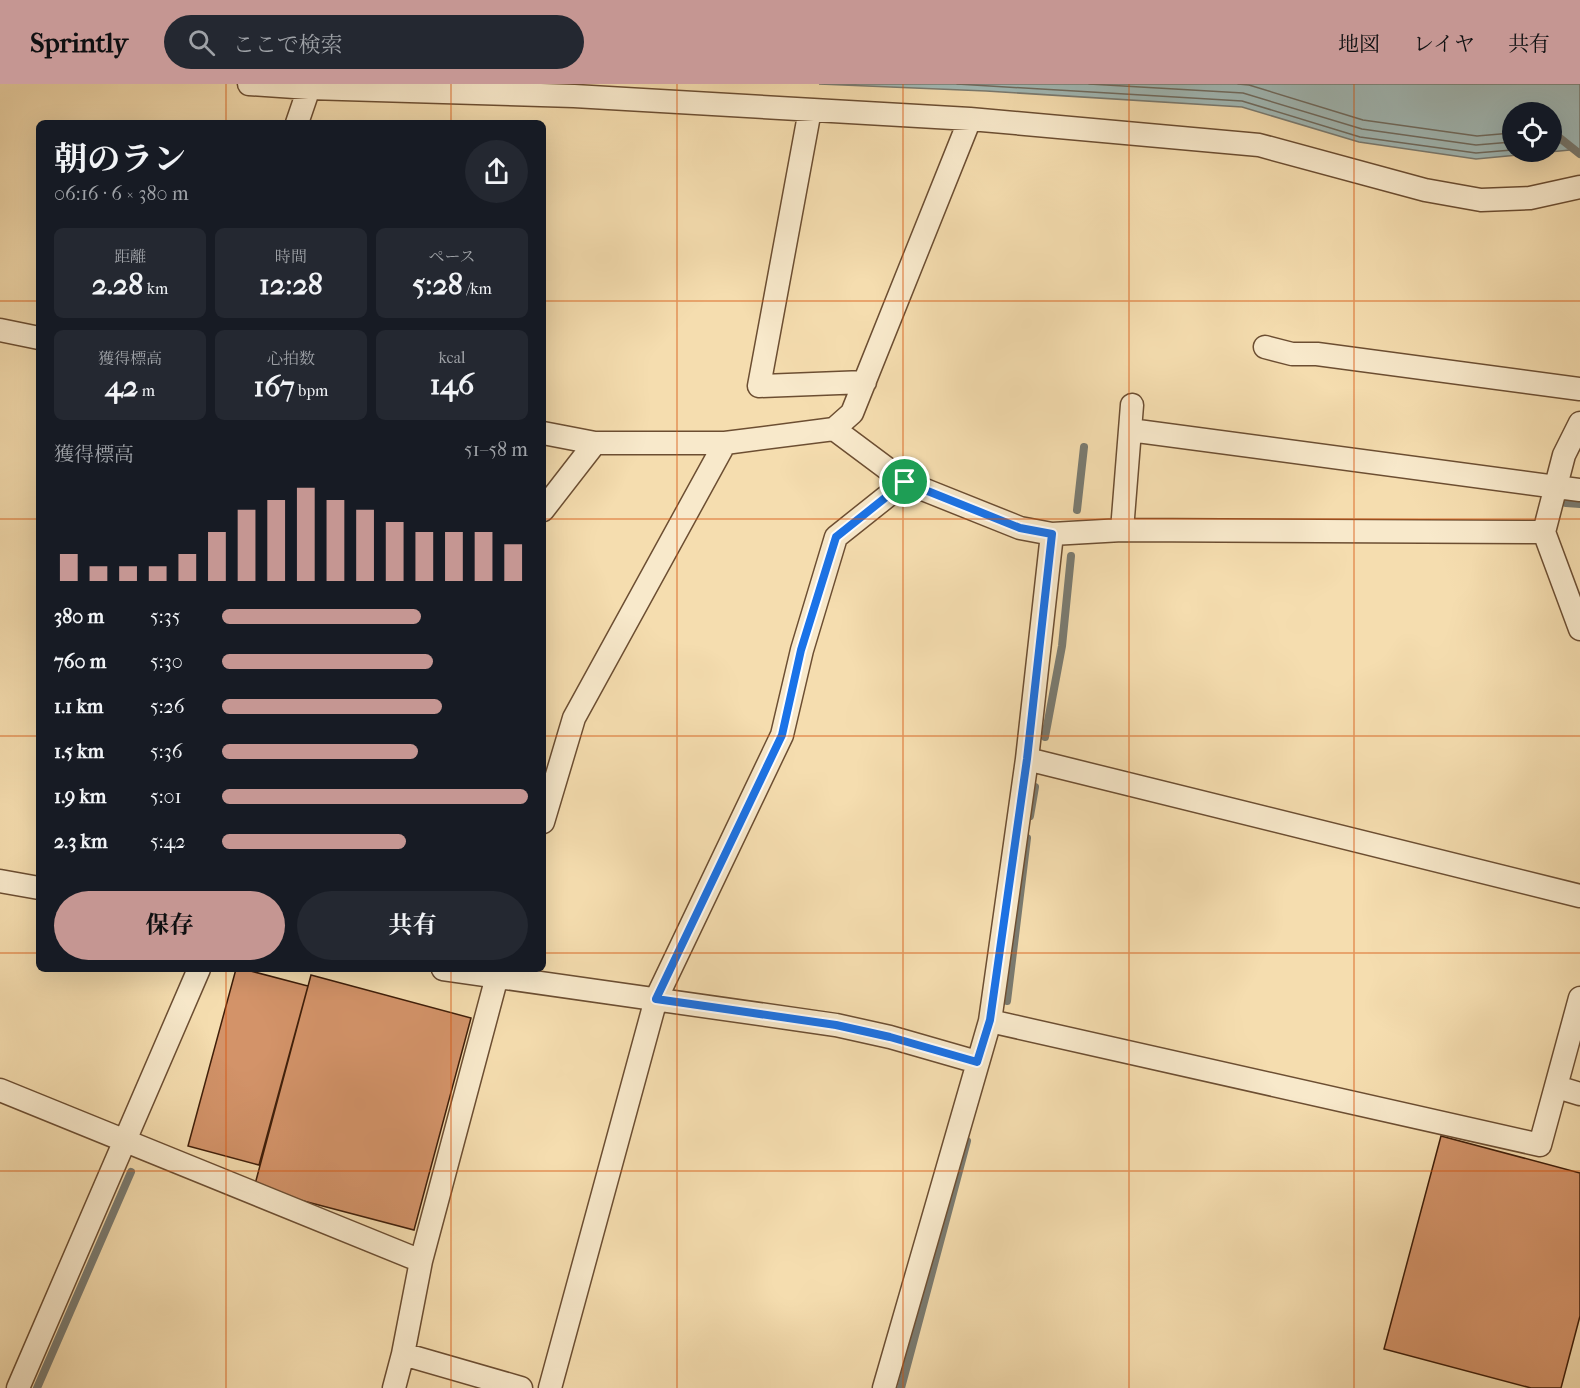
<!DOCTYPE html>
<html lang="ja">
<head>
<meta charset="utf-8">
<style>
	body { margin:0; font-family:"IM FELL French Canon","Noto Serif JP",serif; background:#242831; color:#f1f3f6; height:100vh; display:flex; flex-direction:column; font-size:22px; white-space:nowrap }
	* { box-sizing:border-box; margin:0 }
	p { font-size:20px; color:#9ea1a6 }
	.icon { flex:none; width:33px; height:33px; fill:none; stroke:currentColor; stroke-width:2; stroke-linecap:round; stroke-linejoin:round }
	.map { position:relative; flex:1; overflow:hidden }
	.drawer { position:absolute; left:36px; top:36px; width:510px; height:852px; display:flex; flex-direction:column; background:#171b24; border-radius:9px; box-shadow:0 6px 24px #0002 }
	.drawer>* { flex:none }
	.buttons { position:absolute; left:1502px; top:18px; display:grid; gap:12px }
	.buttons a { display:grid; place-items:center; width:60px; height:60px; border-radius:50%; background:#171b24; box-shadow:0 6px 24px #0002; font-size:30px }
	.pin { position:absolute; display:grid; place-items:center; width:51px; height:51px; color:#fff; margin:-26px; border:3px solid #fff; border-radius:50%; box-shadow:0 2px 6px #0007 }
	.round { display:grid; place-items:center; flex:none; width:63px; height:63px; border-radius:32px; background:#242831 }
	.headline { display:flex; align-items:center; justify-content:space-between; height:102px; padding:0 18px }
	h1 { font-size:33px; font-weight:700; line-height:45px }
	.stats { display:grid; grid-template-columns:repeat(3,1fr); gap:9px; height:102px; padding:6px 18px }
	.stats div { display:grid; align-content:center; border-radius:9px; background:#242831; text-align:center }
	.stats b { font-size:30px; font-weight:700 }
	.stats small { font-size:16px; font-weight:400 }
	.stats p { font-size:16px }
	.chart { height:168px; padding:12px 18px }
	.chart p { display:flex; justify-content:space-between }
	.chart svg { width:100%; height:108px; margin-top:6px; stroke:#c59692; stroke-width:6 }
	.cta { display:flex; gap:12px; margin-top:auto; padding:12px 18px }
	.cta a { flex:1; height:69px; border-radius:36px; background:#c59692; color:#111; font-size:24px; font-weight:700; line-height:69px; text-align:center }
	.cta a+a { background:#242831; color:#f1f3f6 }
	ul { padding:0 18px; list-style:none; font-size:20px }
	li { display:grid; grid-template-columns:96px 72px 1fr; align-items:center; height:45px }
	li i { height:15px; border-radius:8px; background:#c59692 }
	header { display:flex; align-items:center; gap:36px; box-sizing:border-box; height:84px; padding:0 30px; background:#c59692; color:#111 }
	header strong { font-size:28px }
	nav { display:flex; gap:33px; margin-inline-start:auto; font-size:21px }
	.search { width:420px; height:54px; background:#242831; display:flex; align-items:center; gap:15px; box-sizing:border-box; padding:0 21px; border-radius:33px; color:#9ea1a6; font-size:22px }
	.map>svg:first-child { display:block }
	.water { fill:#a1b9b6; stroke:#7a7b71; stroke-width:1.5; fill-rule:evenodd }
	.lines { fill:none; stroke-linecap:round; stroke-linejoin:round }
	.shore { stroke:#706c60; stroke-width:1.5 }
	.stream { stroke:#7a7b71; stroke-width:8 }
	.building { fill:#d39369; stroke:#3f1e09; stroke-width:1.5 }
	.street-casing { stroke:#6c4e32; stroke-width:25 }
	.street { stroke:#f8e9cb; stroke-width:22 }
	.route-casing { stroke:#fff; stroke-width:12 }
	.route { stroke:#1a73e8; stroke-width:8 }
	.grid { fill:none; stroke:#d7530c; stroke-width:1.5; stroke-opacity:0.55 }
</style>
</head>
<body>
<header>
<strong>Sprintly</strong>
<div class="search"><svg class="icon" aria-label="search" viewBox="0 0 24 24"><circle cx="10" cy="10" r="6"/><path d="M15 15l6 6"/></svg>ここで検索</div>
<nav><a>地図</a><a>レイヤ</a><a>共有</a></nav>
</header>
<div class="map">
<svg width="1580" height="1304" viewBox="0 0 1580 1304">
	<rect width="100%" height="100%" fill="#f5ddaf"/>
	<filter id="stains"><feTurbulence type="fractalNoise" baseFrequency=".00333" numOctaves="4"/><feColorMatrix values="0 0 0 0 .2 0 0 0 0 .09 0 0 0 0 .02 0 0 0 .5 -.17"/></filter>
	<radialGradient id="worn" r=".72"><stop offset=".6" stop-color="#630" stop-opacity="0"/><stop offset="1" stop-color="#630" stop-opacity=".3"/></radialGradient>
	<path class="water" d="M819,0H1580V65L1476,75L1359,58L1242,23L986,7ZM1512,28H1551V68H1512Z"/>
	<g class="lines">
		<path class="shore" d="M957,0L1242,17L1360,53L1476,69L1512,66
			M1089,0L1243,9L1362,45L1476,61L1512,58
			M1238,0L1249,1L1363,36L1477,52L1512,49"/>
		<path class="stream" d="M1551,47L1580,70
			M1566,419L1580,420
			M1077,426L1084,363
			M1045,653L1062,562L1071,472
			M1030,732L1035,703
			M1007,917L1027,754
			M37,1304L131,1088
			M901,1304L967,1057"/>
	</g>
	<path class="building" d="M236,885H243L308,902L259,1081L188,1062Z
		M311,891L471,934L414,1146L254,1104Z
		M1441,1052L1580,1089V1232L1561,1304H1531L1384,1265Z"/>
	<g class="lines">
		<g class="street-casing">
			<path id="street" d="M249,0L309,4L574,12L970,35L1259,61L1425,106L1481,116L1530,114L1580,103
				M810,26L759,302L865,298
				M297,39L309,4
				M0,246L39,254
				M1265,263L1292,270H1317L1580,305
				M1580,339L1564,371L1544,448L1580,545
				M834,345L905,398L1020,444L1052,450L1122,446L1544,448
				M1130,346L1580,406
				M543,349L595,359H725L834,345L852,329L970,35
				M543,426L595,359
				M1122,446L1132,321
				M1027,675L1580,812
				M543,738L574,634L725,359
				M0,797L39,804
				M443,885L836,941L890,953L977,978
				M990,937L1540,1061L1580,914
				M1557,1003L1580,1010
				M0,1006L421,1177
				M403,1270L521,1304
				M18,1304L199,885
				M394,1304L403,1270L421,1177L499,885
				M550,1304L656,915L782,651L802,566L836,453L905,398
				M884,1304L990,937L1027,675L1052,450"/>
		</g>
		<use href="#street" class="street"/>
	</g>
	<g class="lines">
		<g class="route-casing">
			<path id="route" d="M905,398L1020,444L1052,450L1027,675L990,936L977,978L890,953L836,941L656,915L782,651L801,566L836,453Z"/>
		</g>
		<use href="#route" class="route"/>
	</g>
	<path class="grid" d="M226,0V39M451,0V39M677,0V1304M903,0V1304M1129,0V1304M1354,0V1304M0,217H39M543,217H1580M0,435H39M543,435H1580M0,652H39M543,652H1580M0,869H39M543,869H1580M226,885V1304M451,885V1304M0,1087H1580"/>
	<rect width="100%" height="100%" filter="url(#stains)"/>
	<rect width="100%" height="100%" fill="url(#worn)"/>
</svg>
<div class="buttons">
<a><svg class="icon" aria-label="locate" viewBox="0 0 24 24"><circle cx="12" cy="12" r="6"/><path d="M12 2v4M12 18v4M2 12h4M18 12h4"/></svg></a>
</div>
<div class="pin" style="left:905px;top:398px;background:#1e9e55"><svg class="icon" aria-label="arrive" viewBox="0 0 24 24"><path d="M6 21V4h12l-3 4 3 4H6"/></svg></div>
<section class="drawer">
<div class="headline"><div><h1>朝のラン</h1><p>06:16 · 6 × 380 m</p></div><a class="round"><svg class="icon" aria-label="share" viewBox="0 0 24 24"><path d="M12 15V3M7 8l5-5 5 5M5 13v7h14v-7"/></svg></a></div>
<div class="stats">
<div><p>距離</p><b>2.28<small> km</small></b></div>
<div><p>時間</p><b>12:28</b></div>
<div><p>ペース</p><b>5:28<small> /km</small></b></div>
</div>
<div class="stats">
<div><p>獲得標高</p><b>42<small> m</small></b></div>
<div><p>心拍数</p><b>167<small> bpm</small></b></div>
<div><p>kcal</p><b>146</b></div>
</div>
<div class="chart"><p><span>獲得標高</span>51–58 m</p>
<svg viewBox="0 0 160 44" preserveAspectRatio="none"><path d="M5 44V33M15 44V38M25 44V38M35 44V38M45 44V33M55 44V24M65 44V15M75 44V11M85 44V6M95 44V11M105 44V15M115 44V20M125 44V24M135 44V24M145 44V24M155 44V29"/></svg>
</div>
<ul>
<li><b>380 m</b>5:35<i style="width:65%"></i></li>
<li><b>760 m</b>5:30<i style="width:69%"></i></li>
<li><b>1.1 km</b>5:26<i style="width:72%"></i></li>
<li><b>1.5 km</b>5:36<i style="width:64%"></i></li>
<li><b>1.9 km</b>5:01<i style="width:100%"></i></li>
<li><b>2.3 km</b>5:42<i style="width:60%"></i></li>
</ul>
<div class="cta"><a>保存</a><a>共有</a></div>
</section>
</div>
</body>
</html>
